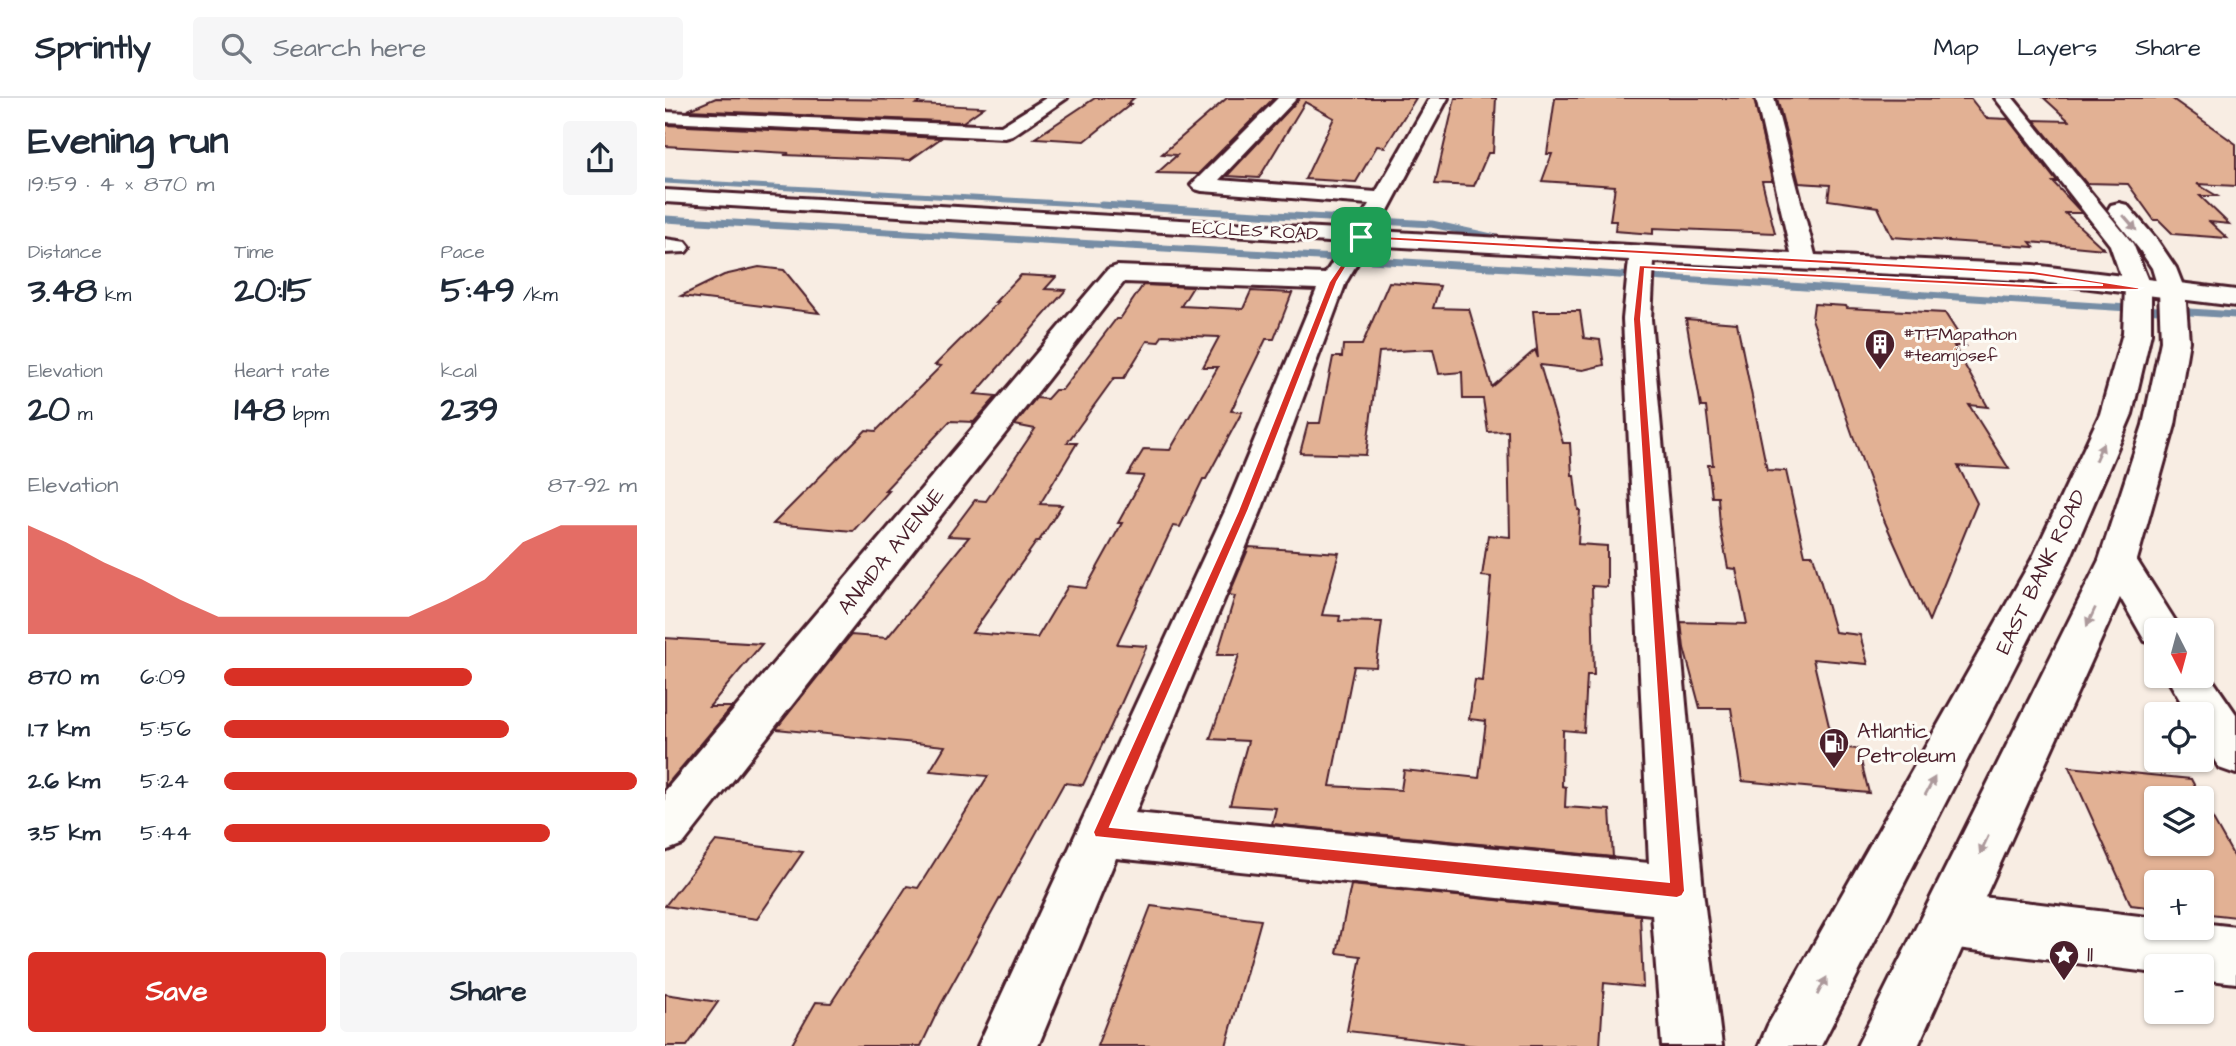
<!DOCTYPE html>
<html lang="en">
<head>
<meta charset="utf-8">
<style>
	body { margin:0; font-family:"Architects Daughter",sans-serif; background:#f6f6f7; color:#1f2937; height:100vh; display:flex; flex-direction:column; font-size:26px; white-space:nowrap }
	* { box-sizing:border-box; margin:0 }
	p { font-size:23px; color:#747a83 }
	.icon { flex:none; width:38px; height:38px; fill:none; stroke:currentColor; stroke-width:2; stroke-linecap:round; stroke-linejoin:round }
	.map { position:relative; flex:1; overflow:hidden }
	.panel { display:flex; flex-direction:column; background:#fff; width:665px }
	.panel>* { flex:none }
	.needle { width:46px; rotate:174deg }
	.buttons { position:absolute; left:1479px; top:520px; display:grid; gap:14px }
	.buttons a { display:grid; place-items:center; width:70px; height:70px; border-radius:7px; background:#fff; box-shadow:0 2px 5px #0004; font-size:35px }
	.pin { position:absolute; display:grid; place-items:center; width:60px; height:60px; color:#fff; margin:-30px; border-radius:14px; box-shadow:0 4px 10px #0006 }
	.round { display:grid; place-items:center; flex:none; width:74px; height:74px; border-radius:7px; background:#f6f6f7 }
	.overview { display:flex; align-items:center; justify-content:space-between; height:119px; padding:0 28px }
	h1 { font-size:38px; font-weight:800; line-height:52px }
	.figures { display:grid; grid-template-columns:repeat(3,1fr); gap:10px; height:119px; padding:7px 28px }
	.figures div { display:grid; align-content:center }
	.figures b { font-size:35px; font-weight:800 }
	.figures small { font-size:19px; font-weight:400 }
	.figures p { font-size:19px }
	.chart { height:196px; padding:14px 28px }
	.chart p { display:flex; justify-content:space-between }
	.chart svg { width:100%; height:126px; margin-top:7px; fill:#d93025; opacity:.7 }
	.button { display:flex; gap:14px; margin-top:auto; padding:14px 28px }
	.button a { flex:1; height:80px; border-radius:7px; background:#d93025; color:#fff; font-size:28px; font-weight:800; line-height:80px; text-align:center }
	.button a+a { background:#f6f6f7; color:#1f2937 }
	ul { padding:0 28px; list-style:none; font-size:23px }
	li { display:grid; grid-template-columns:112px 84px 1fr; align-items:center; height:52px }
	li i { height:18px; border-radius:9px; background:#d93025 }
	header { display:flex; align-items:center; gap:42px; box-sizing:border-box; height:98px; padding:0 35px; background:#fff; border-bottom:2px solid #e0e1e3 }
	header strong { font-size:33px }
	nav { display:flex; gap:38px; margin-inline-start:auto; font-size:24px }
	.search { width:490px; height:63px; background:#f6f6f7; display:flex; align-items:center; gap:18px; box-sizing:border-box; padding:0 24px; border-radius:7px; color:#747a83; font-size:26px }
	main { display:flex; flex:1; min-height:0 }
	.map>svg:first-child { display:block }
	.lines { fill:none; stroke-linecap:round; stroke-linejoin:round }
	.stream-far1 { stroke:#768da5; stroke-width:5 }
	.stream { stroke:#768da5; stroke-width:7 }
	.building { fill:#e2b194; stroke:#4a1f2b; stroke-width:2; fill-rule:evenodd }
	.minor-casing { stroke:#4a1f2b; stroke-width:6 }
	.major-casing { stroke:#4a1f2b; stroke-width:6 }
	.minor { fill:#fdfcf7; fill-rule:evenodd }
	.major { fill:#fdfcf7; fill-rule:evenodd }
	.oneway { fill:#ac999b }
	.route { fill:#d93025; stroke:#fff; stroke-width:2; fill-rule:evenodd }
	.labels { text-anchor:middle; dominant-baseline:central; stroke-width:6; stroke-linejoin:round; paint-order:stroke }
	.far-street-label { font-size:18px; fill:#4a1f2b; stroke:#fdfcf7 }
	.far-poi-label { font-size:18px; fill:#4a1f2b; stroke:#fdfcf7; text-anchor:start }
	.street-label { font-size:21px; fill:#4a1f2b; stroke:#fdfcf7 }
	.poi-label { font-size:21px; fill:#4a1f2b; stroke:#fdfcf7; text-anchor:start }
	.near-poi-label { font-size:24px; fill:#4a1f2b; stroke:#fdfcf7; text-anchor:start }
</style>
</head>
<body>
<header>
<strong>Sprintly</strong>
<div class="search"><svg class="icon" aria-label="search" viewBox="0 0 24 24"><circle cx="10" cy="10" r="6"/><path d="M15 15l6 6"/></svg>Search here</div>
<nav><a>Map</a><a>Layers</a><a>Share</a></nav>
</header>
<main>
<section class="panel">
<div class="overview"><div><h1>Evening run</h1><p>19:59 · 4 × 870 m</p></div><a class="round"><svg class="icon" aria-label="share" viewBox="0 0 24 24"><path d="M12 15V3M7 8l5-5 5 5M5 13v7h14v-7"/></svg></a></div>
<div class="figures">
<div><p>Distance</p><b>3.48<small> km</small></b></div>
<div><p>Time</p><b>20:15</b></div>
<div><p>Pace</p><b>5:49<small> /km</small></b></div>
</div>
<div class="figures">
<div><p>Elevation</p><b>20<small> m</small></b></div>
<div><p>Heart rate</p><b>148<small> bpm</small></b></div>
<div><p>kcal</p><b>239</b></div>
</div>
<div class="chart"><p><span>Elevation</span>87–92 m</p>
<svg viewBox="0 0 160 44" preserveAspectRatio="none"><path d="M0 44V6L10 12L20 19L30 25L40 32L50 38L60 38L70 38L80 38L90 38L100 38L110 32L120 25L130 12L140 6L150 6L160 6V44z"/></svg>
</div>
<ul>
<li><b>870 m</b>6:09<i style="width:60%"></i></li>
<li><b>1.7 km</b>5:56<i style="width:69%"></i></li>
<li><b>2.6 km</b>5:24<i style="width:100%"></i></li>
<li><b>3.5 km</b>5:44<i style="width:79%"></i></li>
</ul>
<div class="button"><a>Save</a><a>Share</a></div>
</section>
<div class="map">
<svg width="1571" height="948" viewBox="0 0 1571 948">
	<rect width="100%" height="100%" fill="#f8ede3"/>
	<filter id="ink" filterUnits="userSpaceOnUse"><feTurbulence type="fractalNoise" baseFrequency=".0143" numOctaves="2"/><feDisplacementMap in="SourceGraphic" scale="14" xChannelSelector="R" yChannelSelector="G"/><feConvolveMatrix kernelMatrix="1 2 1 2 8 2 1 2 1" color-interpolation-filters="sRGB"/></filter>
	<g filter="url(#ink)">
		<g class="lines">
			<path class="stream-far1" d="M0,83L468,109"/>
			<path class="stream" d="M437,107L767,126L845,143
				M0,121L877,172L1571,217"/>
		</g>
		<path class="building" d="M51,0L257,2L251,6L319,9L298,24L23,12Z
			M430,0H469L462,6H466L420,43L370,40Z
			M562,0H609L533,76L492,75L512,57L497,56Z
			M635,0H751L720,49L712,48L691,84L640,81L669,20L640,4L594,80L562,78Z
			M790,0H831L828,55H823L809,88L770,86Z
			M890,0H1089L1107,83H1097L1110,135L988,130V136L950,133L951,123H945L950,88L877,83L887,56H882Z
			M1112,0L1306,1L1321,20L1343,21L1392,84H1388L1417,115H1400L1439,151L1365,144L1369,149L1227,139L1213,109L1163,102L1165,87L1134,85Z
			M1379,0H1506L1571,46V88L1532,86L1552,98H1535L1564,126L1545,124L1562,140L1508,136L1494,122H1489L1463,86L1421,85L1369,22L1404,23Z
			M0,27L276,40L245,62L119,57L124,55L0,48Z
			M94,169L119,172L154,215L16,198L59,177Z
			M356,177L391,179L380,191L401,192L310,296L332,298L309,324L285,323L219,393H224L188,433L108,426L201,332L211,333L276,268L270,267L333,204H330Z
			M724,184L775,188L768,210L804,211L827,289L870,252L873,260L868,213H915L919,240L935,242L939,267L918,272L875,267L898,345H905L907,377H909L913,412H915L913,446L942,448V489L927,488L929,577H922L919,634L898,632L897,688L901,689L900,709L945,712L948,759L607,726L611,710L565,707L583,643L545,641L574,557H552L570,498L564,497L584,449L674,455L657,517L675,518L674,523L717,524L711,569L689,568L665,688L736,692L739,672L814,680L821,623L804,621L810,582L817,583L826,479L817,478L823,437L845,439L843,333L823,334L818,301H798L797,274L774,276L768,251L714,254L701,357L635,355L643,325H655L668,259H677L678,247H697Z
			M478,187L528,189L516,208L578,211L586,193L627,195L609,241H601L566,313L577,314L541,381H538L515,429L508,428L452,546L482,548L446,628L418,687L399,685L275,908L256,948H126L151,904L166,905L242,788L253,790L323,678L265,673L280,648L111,631L186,537L222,540L304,439L283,438L310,402L321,403L370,331L350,327L371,300L382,301L390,292H397L451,221H455ZM498,237L554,239L538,269H553L505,352L479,351L463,377L479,378L453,425H457L421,490L403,488L372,540L307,535L372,443H374L397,407L375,406L412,345H402L449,280H459L482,243L493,244Z
			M1149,206L1181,208L1182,210L1280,215L1301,248H1289L1323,309L1304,307L1344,371L1293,368L1312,405L1264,523L1219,422L1188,338L1147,221Z
			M1021,221L1072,225L1102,372L1121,373L1140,457H1148L1170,534L1195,537L1203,566L1148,561L1169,649L1193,651L1204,695L1077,683L1066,610H1035L1019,550L1016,524L1082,526L1071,471L1063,470L1055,428L1053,399H1047L1043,367H1048L1041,309H1036Z
			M0,540L97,546L44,609H67L0,689Z
			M1404,669L1526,681L1536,700H1491V746H1536V700L1571,762V819L1536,815V784H1491V810L1466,807Z
			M51,743L138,754L92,821L0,808Z
			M686,787L975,817L978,889L939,885L935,948H812L682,933L696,858L672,855Z
			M486,808L596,822L561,948H432Z
			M0,896L53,904L22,948H0Z"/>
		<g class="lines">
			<g class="minor-casing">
				<path id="minor" d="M381,0H402L347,38L340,40L0,24V14L336,28Z
					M613,0H632L554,82L711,94L765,0H783L712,133L1126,156L1091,0H1109L1150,157L1368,167L1571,192V208L1368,183L989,164L986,221L1038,793L1057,948H997L987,816L451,760L373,948H313L560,413L652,191L459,184L18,746L0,753V693L443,171L452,168L660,176L680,145L0,104V92L689,132L704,106L537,93L530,91L526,87ZM703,147L964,162L958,221L984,765L470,715L596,413L681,184Z
					M0,141L21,144L25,149L21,154L0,155Z
					M1453,449L1466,453L1516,532H1491V546L1480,543L1434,462L1440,453Z
					M1536,565L1571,616V676L1554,670L1536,639V616H1523L1501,578H1536Z
					M1284,795L1491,820V830H1536V825L1571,829V885L1536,881V868H1491V875L1284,849L1265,841L1257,822L1265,803Z"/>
			</g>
			<g class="major-casing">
				<path id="major" d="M1330,0H1348L1468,146L1486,190V235L1467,316L1405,461L1156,948H1094L1103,927L1367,461L1435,316L1458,235L1460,190L1445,147Z
					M1454,105L1462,107L1492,142L1511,170L1520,193L1524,243L1510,327L1472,462L1253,948H1192L1434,462L1478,327L1496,243L1494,193L1487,170L1474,151L1443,112L1446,107Z"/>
			</g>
			<use href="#minor" class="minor"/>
			<use href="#major" class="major"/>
		</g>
		<defs><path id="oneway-solid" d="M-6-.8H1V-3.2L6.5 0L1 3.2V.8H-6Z" transform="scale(1.75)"/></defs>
		<g class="oneway">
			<use href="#oneway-solid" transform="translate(1465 125) rotate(49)"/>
			<use href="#oneway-solid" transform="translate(1434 354) rotate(-66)"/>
			<use href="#oneway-solid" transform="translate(1426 519) rotate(115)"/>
			<use href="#oneway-solid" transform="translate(1265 688) rotate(-62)"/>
			<use href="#oneway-solid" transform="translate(1319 747) rotate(115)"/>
			<use href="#oneway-solid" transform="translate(1157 888) rotate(-62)"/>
		</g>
	</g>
	<path class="route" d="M696,137L1368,173L1477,190L1473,192L1377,191L980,171L976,221L1020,793L1017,798L1012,800L430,739L428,734L573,413L664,184ZM698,141L1368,177L1438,187H1377L974,167L968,221L1004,784L445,729L583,413L672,184Z"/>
	<defs>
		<g id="building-pin" transform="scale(1.575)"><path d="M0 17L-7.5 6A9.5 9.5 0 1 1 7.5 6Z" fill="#4a1f2b" stroke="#fdfcf7"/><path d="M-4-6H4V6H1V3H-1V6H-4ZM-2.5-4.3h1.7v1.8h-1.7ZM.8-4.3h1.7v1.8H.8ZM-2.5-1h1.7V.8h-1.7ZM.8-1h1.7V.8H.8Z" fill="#fff"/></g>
		<g id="fuel-pin" transform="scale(1.575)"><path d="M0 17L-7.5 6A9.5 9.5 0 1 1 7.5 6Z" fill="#4a1f2b" stroke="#fdfcf7"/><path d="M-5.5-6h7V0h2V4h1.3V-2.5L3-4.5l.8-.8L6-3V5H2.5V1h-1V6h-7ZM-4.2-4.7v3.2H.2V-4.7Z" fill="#fff"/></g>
		<g id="sight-pin" transform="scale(1.575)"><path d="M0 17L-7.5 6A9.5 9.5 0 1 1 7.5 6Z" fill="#4a1f2b" stroke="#fdfcf7"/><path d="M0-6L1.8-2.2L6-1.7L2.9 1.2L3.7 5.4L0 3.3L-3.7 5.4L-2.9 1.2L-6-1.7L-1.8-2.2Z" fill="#fff"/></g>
	</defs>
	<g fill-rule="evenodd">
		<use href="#building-pin" x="1215" y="246"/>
		<use href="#fuel-pin" x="1169" y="645"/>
		<use href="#sight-pin" x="1399" y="857"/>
	</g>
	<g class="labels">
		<g class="far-street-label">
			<text transform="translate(590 133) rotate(3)">ECCLES ROAD</text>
		</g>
		<g class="far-poi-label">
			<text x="1238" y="236">#TFMapathon<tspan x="1238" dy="21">#teamjosef</tspan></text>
		</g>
		<g class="street-label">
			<text transform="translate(226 453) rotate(-51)">ANAIDA AVENUE</text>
			<text transform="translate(1376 474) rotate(-64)">EAST BANK ROAD</text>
		</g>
		<g class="poi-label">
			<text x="1192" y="633">Atlantic<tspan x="1192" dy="24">Petroleum</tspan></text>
		</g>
		<g class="near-poi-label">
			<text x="1422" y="857">11</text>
		</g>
	</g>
</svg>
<div class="buttons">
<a><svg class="needle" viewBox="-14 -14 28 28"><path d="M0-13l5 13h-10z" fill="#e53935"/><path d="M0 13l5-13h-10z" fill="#747a83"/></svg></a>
<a><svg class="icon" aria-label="locate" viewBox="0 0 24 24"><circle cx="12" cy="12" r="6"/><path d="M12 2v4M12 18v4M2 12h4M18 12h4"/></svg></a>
<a><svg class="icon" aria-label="layers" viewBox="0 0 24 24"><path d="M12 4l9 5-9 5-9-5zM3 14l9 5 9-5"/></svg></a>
<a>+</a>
<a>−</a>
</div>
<div class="pin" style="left:696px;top:139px;background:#1e9e55"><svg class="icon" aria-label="arrive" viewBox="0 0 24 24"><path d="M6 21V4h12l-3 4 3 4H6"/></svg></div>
</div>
</main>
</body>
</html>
